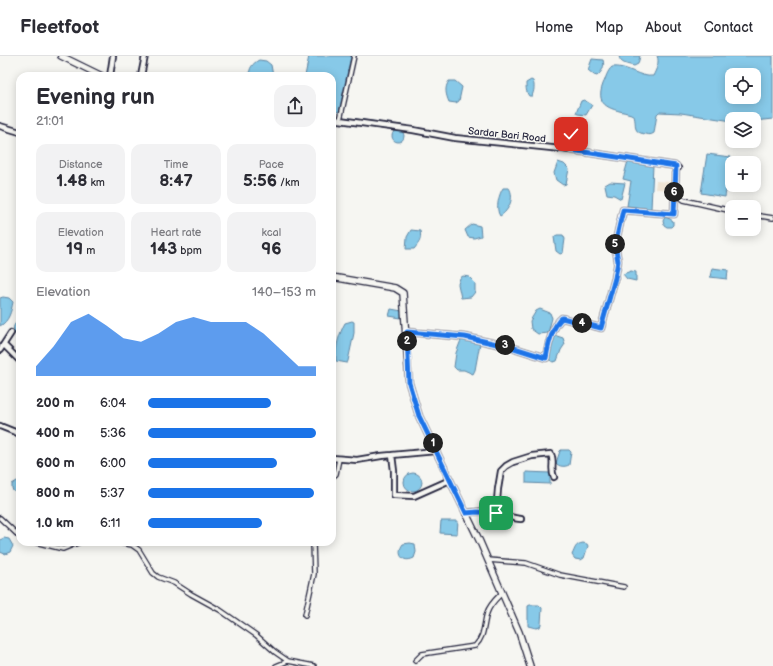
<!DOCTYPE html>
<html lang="en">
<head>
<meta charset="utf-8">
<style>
	body { margin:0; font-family:"Balsamiq Sans",sans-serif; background:#f2f2f3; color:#2b2b33; height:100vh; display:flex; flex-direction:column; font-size:15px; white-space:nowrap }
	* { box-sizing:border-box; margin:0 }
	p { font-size:13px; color:#7c7c81 }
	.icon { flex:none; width:22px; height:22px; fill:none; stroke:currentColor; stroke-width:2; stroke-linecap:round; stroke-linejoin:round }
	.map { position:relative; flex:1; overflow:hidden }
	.details { position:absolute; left:16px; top:16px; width:320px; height:474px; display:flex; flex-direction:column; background:#fff; border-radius:12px; box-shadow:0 2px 10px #0003 }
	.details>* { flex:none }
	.tools { position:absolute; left:725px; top:12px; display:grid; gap:8px }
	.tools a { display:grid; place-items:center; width:36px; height:36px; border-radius:8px; background:#fff; box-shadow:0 2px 10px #0003; font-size:20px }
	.pin { position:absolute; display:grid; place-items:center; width:34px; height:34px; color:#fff; margin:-17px; border-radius:8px; box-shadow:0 2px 6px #0006 }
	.km { position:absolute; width:20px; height:20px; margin:-10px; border-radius:50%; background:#222; color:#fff; font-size:11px; line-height:20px; text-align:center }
	.round { display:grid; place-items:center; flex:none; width:42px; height:42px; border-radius:12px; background:#f2f2f3 }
	.head { display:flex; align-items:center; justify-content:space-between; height:68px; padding:0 20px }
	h1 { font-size:22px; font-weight:700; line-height:30px }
	.figures { display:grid; grid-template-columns:repeat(3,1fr); gap:6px; height:68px; padding:4px 20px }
	.figures div { display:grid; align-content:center; border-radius:10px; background:#f2f2f3; text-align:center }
	.figures b { font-size:17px; font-weight:700 }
	.figures small { font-size:11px; font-weight:400 }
	.figures p { font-size:11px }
	.chart { height:112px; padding:8px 20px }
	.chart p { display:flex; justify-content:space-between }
	.chart svg { width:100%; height:72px; margin-top:4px; fill:#1a73e8; opacity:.7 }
	ul { padding:0 20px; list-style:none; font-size:13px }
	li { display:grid; grid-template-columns:64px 48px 1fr; align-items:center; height:30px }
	li i { height:10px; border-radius:5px; background:#1a73e8 }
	header { display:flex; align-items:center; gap:24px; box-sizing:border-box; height:56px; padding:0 20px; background:#fff; border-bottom:1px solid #e1e1e2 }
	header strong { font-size:19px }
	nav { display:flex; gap:22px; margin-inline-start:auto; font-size:14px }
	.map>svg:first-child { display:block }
	.built { fill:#efe4d4 }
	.water { fill:#87c9e8; stroke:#5f86a3; fill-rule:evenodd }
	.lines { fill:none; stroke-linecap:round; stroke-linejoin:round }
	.stream { stroke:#5f86a3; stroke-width:1 }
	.street-casing { stroke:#22223b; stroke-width:6 }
	.secondary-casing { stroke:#22223b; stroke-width:8 }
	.primary-casing { stroke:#22223b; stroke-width:8 }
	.street { stroke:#f6f6f2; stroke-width:3.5 }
	.secondary { stroke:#f6f6f2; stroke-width:4.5 }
	.primary { stroke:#f6f6f2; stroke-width:5.5 }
	.route-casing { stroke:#fff; stroke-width:8 }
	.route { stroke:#1a73e8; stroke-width:5 }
	.labels { text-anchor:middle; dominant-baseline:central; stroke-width:3; stroke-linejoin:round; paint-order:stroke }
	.street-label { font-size:10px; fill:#22223b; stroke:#f6f6f2 }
</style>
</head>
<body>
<header>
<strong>Fleetfoot</strong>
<nav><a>Home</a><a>Map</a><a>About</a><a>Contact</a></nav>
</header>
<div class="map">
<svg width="773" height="610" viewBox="0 0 773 610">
	<rect width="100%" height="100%" fill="#f6f6f2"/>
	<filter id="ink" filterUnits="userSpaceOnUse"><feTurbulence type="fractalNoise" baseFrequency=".025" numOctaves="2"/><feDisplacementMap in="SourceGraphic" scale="8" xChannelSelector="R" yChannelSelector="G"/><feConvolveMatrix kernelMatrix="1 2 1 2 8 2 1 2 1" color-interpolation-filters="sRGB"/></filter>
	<g filter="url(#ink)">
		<path class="built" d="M671,117L674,118L673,134L655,133L656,125L670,126Z"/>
		<path class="water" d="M309,0H351L339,56L332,55V20H305Z
			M619,0H640L638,8L634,10C627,8 620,8 619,0Z
			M657,0H773V63L754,65V63H732V65L681,57L659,56L657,58L654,77C651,79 649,79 645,78C632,76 637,70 634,60L631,58C613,53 594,52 603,28C606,22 607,15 612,11C627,9 640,22 653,20C656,14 660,6 657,0ZM732,19H754V41H732Z
			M592,3L603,4C605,10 602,16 597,20L594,19L588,14Z
			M259,4L266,5L271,9L273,20H250C248,13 253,7 259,4Z
			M531,24L533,25C535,30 534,35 532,40H529C526,36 526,32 526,27Z
			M449,25H455L462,31L459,45L456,47L449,46C446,39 444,32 449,25Z
			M584,44L592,49L586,59L578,58L576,57L581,45Z
			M392 80a6 6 0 1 1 12 0a6 6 0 1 1-12 0Z
			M707,98L731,101L725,141L701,137Z
			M628,105L653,109L651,153L627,150L631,125L623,123Z
			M558,106L564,108L569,113L566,128L563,129L556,124L554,117Z
			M610,126L625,127L621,143L614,139L607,138L605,129Z
			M503,132H509C515,141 509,155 500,160C495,153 499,138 503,132Z
			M665,161L670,163L673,165V169L671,171H667L664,169L663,165Z
			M472,168L480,170L481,180L474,182L468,181L465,174Z
			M411,174L420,175C422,183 419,187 414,193H406L407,181Z
			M557,179H563L565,183L563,197L560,198L556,195L554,181Z
			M712,212L728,214L727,223L710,221Z
			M631,215L636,216V225L627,223L623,218Z
			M463,220L469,221L475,227V236L471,241L461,242L458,228L460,222Z
			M3,241L9,242L13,246C11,256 9,265 0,270V242Z
			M391,253L402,255L401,262L389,260Z
			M540,253L550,257L552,262L548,277L538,278L531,273L530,265L536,255Z
			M20,262V279L15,278C11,271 15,268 20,262Z
			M352,265L354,266V277L348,305L347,307L336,305C335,292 339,278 345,267Z
			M554,279L563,282L565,288L561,294L557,305L553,306L548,303L552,280Z
			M461,284H469L480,287L475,314L473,318L464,314H457L454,311L456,297Z
			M561,394H569L571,396L569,409C565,411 559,411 556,407L560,395Z
			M526,416L550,417V428L526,427Z
			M404 426a9 9 0 1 1 18 0a9 9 0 1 1-18 0Z
			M17,425L20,426L19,437L13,435L12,432V428Z
			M441,465H458L457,478L440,477Z
			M4,482L9,483L13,490L10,496L5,498L0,496V484Z
			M410,487L415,488L416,496L414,502C402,508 396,497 403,488Z
			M583,487L587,488L588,490L584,502L581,504L575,503L572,499C575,493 575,488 583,487Z
			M530,549H539L542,552L541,568L540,571L536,572L528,570V550Z"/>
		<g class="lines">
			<path class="stream" d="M332,59L339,61
				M342,61L400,69L422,73
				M435,76L465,81
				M0,465L20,484"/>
			<g class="street-casing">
				<path id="street" d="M340,64L354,0
					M674,137L684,144L732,155
					M754,159L773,162
					M332,421L336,418L339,403
					M0,462L20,481
					M35,486L63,493L80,486
					M116,486L132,489L139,494L153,517L158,521L174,527L191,538L220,554L256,579L275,596L288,605L314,610
					M488,504L526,507L560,519L624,531
					M305,559L314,518L313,486
					M415,605L422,598L475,590C485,580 483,570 487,557C490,548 496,543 502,537
					M276,610L288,605"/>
			</g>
			<g class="secondary-casing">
				<path id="secondary" d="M110,20L113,0
					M141,20L145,0
					M332,63L413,74L455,82L571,94L676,110L678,112
					M0,70L20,76
					M571,94V78
					M407,276L465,281L511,291L546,302C548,290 552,270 562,262L601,272L615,222L618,205L615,189L623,154L674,158L676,110
					M4,289L20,305
					M0,294L11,277
					M0,370L20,378
					M392,399L394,415V439L414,440L450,424
					M332,402L357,404L381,400L436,395
					M466,457C478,455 491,455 502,458C509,460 514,463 521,463
					M496,457L498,433L501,415L506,410L513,406L532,400L551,398C555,406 550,413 554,421"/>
			</g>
			<g class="primary-casing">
				<path id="primary" d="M61,0L102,20
					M332,221L395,232L403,237L409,327L419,360L480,486L519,576L530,610"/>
			</g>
			<use href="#street" class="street"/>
			<use href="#secondary" class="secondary"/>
			<use href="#primary" class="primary"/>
		</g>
	</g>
	<g class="lines" filter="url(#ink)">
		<g class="route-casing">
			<path id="route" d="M496,457L477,456L466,457L419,360L409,327L407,276L465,281L511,291L546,302C548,290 552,270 562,262L601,272L615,222L618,205L615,189L623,154L674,158L676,110L571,94V78"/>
		</g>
		<use href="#route" class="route"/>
	</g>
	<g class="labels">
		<g class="street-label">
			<text transform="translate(507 79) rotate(6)">Sardar Bari Road</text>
		</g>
	</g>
</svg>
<div class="tools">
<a><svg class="icon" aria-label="locate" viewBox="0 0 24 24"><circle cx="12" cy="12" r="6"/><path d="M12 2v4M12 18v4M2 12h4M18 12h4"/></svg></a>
<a><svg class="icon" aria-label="layers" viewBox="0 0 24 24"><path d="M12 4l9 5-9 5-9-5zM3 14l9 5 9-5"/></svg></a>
<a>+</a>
<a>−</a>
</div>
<div class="pin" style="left:496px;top:457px;background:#1e9e55"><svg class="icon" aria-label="arrive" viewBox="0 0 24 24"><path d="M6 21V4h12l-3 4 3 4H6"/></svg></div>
<div class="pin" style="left:571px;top:78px;background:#d93025"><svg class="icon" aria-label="check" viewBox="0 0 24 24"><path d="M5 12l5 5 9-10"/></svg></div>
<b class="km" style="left:433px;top:387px">1</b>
<b class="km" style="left:407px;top:285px">2</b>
<b class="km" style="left:505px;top:289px">3</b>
<b class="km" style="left:582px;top:267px">4</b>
<b class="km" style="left:615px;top:188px">5</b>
<b class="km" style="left:674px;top:136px">6</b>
<section class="details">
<div class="head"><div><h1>Evening run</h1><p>21:01</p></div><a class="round"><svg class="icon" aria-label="share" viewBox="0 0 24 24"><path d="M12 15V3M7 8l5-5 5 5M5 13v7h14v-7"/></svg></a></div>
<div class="figures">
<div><p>Distance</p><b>1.48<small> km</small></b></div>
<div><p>Time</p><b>8:47</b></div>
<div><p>Pace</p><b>5:56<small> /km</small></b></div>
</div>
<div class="figures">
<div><p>Elevation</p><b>19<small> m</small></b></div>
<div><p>Heart rate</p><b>143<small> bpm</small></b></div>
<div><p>kcal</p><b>96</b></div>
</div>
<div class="chart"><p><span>Elevation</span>140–153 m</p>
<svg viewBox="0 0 160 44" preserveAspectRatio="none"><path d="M0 44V38L10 26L20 11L30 6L40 13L50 21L60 23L70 18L80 11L90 8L100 11L110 11L120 11L130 18L140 28L150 38L160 38V44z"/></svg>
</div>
<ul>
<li><b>200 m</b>6:04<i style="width:73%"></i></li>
<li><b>400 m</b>5:36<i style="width:100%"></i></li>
<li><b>600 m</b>6:00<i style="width:77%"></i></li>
<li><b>800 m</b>5:37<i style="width:99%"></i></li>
<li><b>1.0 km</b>6:11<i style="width:68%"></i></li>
</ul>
</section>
</div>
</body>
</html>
